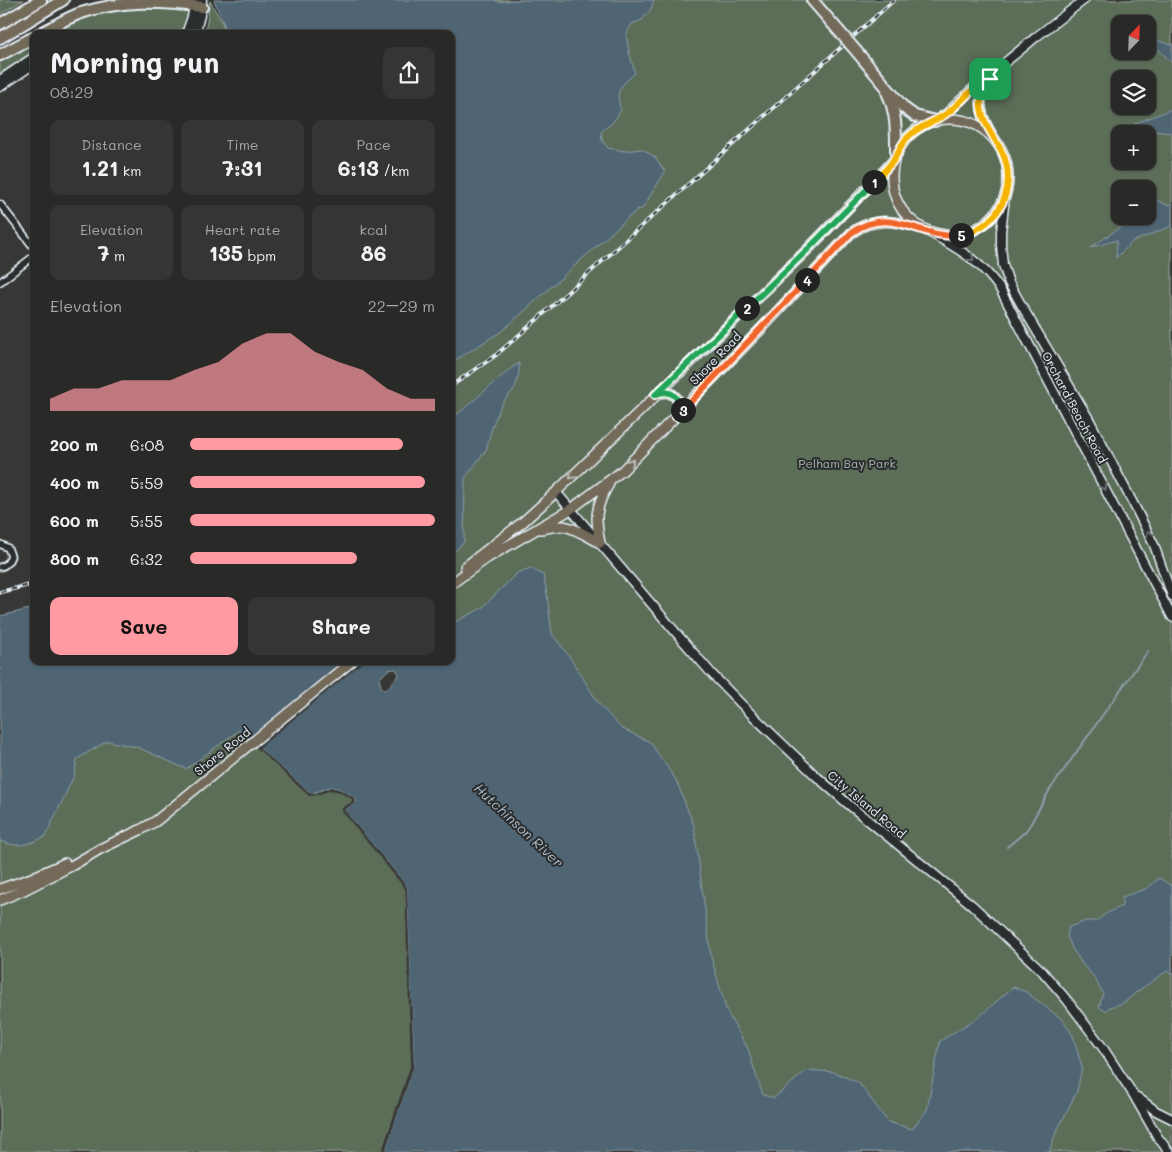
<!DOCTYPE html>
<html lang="en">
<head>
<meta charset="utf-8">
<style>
	body { margin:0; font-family:Mali,sans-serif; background:#353634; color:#f1f3f6; height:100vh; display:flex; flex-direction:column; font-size:19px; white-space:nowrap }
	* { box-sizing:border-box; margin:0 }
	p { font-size:16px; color:#a5a7a8 }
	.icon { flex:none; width:28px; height:28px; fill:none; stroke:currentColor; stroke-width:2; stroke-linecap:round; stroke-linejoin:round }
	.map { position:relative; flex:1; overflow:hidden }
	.side { position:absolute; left:30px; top:30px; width:425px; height:635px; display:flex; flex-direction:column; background:#292a28; border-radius:10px; box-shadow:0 1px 4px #0004,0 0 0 1px #454645 }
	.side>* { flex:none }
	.needle { width:32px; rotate:23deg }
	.fabs { position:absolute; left:1111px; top:15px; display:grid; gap:10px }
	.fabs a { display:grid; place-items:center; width:45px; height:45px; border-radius:10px; background:#292a28; box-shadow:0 1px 4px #0004,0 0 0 1px #454645; font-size:25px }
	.pin { position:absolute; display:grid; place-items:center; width:42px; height:42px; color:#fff; margin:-21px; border-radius:10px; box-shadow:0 2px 8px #0006 }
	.km { position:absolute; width:25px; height:25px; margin:-12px; border-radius:50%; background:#222; color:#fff; font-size:14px; line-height:25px; text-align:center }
	.round { display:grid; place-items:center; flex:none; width:52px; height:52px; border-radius:10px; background:#353634 }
	.head { display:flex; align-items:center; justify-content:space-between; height:85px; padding:0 20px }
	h1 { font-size:28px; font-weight:700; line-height:38px }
	.figures { display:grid; grid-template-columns:repeat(3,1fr); gap:8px; height:85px; padding:5px 20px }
	.figures div { display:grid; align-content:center; border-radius:10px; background:#353634; text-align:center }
	.figures b { font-size:21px; font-weight:700 }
	.figures small { font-size:14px; font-weight:400 }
	.figures p { font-size:14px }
	.chart { height:140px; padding:10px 20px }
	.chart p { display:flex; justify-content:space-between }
	.chart svg { width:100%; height:90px; margin-top:5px; fill:#ff9aa2; opacity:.7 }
	.button { display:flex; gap:10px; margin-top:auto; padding:10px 20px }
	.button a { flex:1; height:58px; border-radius:10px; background:#ff9aa2; color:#111; font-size:20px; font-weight:700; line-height:58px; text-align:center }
	.button a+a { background:#353634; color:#f1f3f6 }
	ul { padding:0 20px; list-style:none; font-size:16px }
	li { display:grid; grid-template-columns:80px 60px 1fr; align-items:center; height:38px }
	li i { height:12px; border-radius:6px; background:#ff9aa2 }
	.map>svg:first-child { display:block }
	.green { fill:#5c6e58; stroke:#a2b0a8; fill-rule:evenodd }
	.water { fill:#4f6573; stroke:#8c9da8; fill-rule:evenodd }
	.pier { fill:#373836 }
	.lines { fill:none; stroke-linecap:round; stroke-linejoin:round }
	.stream { stroke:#8c9da8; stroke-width:2 }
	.street-casing { stroke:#e8f1f8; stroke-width:9 }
	.secondary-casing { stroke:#e8f1f8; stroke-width:11 }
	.primary-casing { stroke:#e8f1f8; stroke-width:12 }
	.highway-casing { stroke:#e8f1f8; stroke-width:14 }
	.street { stroke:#2a2d2e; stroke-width:5.5 }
	.secondary { stroke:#2a2d2e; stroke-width:8 }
	.primary { stroke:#736b5a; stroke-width:9 }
	.highway { stroke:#736b5a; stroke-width:10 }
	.rail-casing { stroke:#e8f1f8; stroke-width:4 }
	.rail { stroke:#2a2d2e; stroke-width:2; stroke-dasharray:5.5; stroke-linecap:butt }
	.highway-bridge-casing { stroke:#e8f1f8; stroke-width:14; stroke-linecap:butt }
	.highway-bridge { stroke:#736b5a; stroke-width:10 }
	.oneway { stroke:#6c7275 }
	.oneway2 { stroke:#b9bbb9 }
	.split-1-casing { stroke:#fff; stroke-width:10 }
	.split-2-casing { stroke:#fff; stroke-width:10 }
	.split-3-casing { stroke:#fff; stroke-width:10 }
	.split-4-casing { stroke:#fff; stroke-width:10 }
	.split-5-casing { stroke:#fff; stroke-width:10 }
	.split-6-casing { stroke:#fff; stroke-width:10 }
	.split-1 { stroke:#f5b400; stroke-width:6 }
	.split-2 { stroke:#22a559; stroke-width:6 }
	.split-3 { stroke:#22a559; stroke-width:6 }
	.split-4 { stroke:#f0652b; stroke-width:6 }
	.split-5 { stroke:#f0652b; stroke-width:6 }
	.split-6 { stroke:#f5b400; stroke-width:6 }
	.labels { text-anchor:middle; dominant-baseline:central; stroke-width:4; stroke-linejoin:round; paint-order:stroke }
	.street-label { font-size:12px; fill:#e8f1f8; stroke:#2a2d2e }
	.park-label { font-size:12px; fill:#a9b6b0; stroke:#2a2d2e }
	.water-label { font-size:14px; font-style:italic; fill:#abb9c3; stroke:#2a2d2e }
</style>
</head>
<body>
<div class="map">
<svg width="1172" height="1152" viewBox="0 0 1172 1152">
	<rect width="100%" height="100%" fill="#373836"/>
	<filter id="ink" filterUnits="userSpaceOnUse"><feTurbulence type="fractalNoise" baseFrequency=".02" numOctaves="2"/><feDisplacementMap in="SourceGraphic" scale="10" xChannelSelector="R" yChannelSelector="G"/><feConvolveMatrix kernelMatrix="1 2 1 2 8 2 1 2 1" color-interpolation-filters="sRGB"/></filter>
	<g filter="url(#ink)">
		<path class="green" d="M0,0H24L0,14Z
			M350,0H1172V1152H728L451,639V34ZM1120,24H1148V51H1120ZM1120,79H1148V106H1120ZM1120,134H1148V161H1120ZM1120,189H1148V216H1120Z
			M210,1L223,24L225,34H205Z
			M149,6L186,9L188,13V18L181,34H47L76,20L98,12Z
			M34,41V51L0,73V58Z
			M188,661L310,793L331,787L355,798L405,884L414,1065L385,1152H0V752Z"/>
		<path class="water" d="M214,0H494L499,2L513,0H654L651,9L642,20L632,24L626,35L629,52L635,73C621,86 614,90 621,110L613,122L601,132L602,140L608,148L624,151L642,149L655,157L665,172L642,209H638L502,331L451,363V34H228Z
			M1148,35L1150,38L1172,45V63L1159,50L1148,45Z
			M1172,109V133L1144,130L1134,124Z
			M1148,197L1168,205L1172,203V226L1132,242L1116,258L1117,240L1090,248L1122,226L1121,216H1138L1147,219L1158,211Z
			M519,363V373L515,388L502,403L492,427L486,450L465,478L464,542L451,555V420L510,369Z
			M531,568L543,575L546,588L552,634L569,656L599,704L621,728L650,742L676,780L694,826L711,957L727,1012L748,1049L758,1081L763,1095L774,1098L807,1070L834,1072L859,1083L888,1122L912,1129L927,1110L940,1041L980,1016L1013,987L1026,992L1063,1020L1073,1036L1082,1067L1077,1091L1055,1135L1049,1152H385L414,1064L407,888L405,884L344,810L355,803V798C348,794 339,787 331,787C324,788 318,793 310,793L250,740L244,731H238L186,769L137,747L107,741L77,759L74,776L45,837C26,845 20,848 0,841V616L34,608V661H451V621L455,622L482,608L517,573ZM395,669L398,672L399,675L387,689H384L380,685L381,683L379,681L380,678L388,670Z
			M1159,878L1172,886V975L1167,971L1135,993L1127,1000L1121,1004L1110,1007L1105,1011L1099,1007L1103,994L1094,977L1083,965L1072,948L1067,936L1069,927L1086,921H1097L1105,914L1122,906V897L1148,888Z"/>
		<path class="pier" d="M342,661H364L259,748L310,793H316L331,787L341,790L355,798V803L344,810L405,884L407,888L414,1065L385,1152L382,1151L411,1064L405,889L403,886L342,811V808L352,802V799L340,792L331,790L317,795L309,796L247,739Z"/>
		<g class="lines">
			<path class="stream" d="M1007,847L1025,832L1030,825L1049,791L1148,651"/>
			<g class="street-casing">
				<path id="street" d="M0,204L34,248
					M0,282L34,256
					M0,544L8,548L11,556C9,562 6,566 0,567"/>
			</g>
			<g class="secondary-casing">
				<path id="secondary" d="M186,34L192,17L195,0
					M195,34L200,15L202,0
					M994,73C990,78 986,84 983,90C976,110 988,128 998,144
					M0,80L34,57
					M0,87L34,64
					M935,121L947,113L987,75L996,70L1036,37L1084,0
					M1005,197L1001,232V245L1003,265L1009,283L1023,308L1089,419L1135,507L1154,545L1172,596
					M929,232C958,249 980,260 1000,289L1172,617
					M556,492L684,642L712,674L748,711L816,776L848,804L972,905L1042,971L1067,1000L1103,1048L1133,1094L1157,1136L1169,1152
					M1137,1097L1156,1111L1172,1119"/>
			</g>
			<g class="primary-casing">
				<path id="primary" d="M892 177a58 58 0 1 1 116 0a58 58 0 1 1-116 0Z
					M657,394C671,388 683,399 678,414
					M540,529C547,528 556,526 563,526C576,528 589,537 600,543
					M600,543C595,517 595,507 609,484
					M465,567L524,521L556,492L808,249L881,174L894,160
					M451,584L487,558L571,509L622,471L762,328L851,233C875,216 897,221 924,229
					M0,889L29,879L65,863
					M0,900L24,890L73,865L100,849L140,830L156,821L352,661"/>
			</g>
			<g class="highway-casing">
				<path id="highway" d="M812,0L838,30
					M0,24L41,0
					M39,34C53,27 66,18 81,13C122,0 159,1 202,7
					M0,38L63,0
					M857,52L904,108L915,116L935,121
					M0,55L34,37
					M887,92C897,114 896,132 896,155"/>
			</g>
			<use href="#street" class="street"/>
			<use href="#secondary" class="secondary"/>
			<use href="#primary" class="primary"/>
			<use href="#highway" class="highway"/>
			<g class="rail-casing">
				<path id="rail" d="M451,386L496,355L541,316L894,0
					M0,592L34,584"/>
			</g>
			<use href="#rail" class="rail"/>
			<g class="highway-bridge-casing">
				<path id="highway-bridge" d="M838,30L857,52"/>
			</g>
			<use href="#highway-bridge" class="highway-bridge"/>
		</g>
		<defs><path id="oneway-chevron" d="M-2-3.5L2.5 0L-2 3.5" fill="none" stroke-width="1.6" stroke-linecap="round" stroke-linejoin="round" transform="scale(1.25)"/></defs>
		<g class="oneway">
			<use href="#oneway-chevron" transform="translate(971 258) rotate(37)"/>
			<use href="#oneway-chevron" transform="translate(1104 487) rotate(62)"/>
			<use href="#oneway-chevron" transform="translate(1149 534) rotate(-116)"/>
		</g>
		<g class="oneway2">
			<use href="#oneway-chevron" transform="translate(631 462) rotate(-45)"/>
			<use href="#oneway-chevron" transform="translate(572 476) rotate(135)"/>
		</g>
	</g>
	<g class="lines" filter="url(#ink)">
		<g class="split-1-casing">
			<path id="split-1" d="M874,182C880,175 887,169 893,161C898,154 900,145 907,138C918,126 933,123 946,114C964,101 977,81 996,70L990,79"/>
		</g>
		<g class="split-2-casing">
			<path id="split-2" d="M747,308L808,249L874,182"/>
		</g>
		<g class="split-3-casing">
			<path id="split-3" d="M683,410L676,417C685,400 671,386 655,395L747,308"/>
		</g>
		<g class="split-4-casing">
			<path id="split-4" d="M683,410L807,280"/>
		</g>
		<g class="split-5-casing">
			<path id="split-5" d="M807,280L851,233C892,203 921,241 961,235"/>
		</g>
		<g class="split-6-casing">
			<path id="split-6" d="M961,235C977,231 990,223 999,209C1010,192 1011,168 1001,150C993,135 979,118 981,100C982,92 986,85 990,79"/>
		</g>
		<use href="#split-1" class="split-1"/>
		<use href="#split-2" class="split-2"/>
		<use href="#split-3" class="split-3"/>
		<use href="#split-4" class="split-4"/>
		<use href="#split-5" class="split-5"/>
		<use href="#split-6" class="split-6"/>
	</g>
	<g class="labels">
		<g class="street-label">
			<text transform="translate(715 358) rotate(-46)">Shore Road</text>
			<text transform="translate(1075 407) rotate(62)">Orchard Beach Road</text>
			<text transform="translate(222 751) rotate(-39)">Shore Road</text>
			<text transform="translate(867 804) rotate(40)">City Island Road</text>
		</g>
		<g class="park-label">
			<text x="847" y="463">Pelham Bay Park</text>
		</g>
		<g class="water-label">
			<text transform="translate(519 825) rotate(43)">Hutchinson River</text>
		</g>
	</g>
</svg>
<div class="fabs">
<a><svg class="needle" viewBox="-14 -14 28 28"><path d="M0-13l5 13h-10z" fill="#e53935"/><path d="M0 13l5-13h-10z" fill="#a5a7a8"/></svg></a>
<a><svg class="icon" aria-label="layers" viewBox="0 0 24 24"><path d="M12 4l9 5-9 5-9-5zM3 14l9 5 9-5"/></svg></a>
<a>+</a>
<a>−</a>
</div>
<div class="pin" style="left:990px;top:79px;background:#1e9e55"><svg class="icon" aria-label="arrive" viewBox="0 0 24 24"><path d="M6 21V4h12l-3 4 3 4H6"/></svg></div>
<b class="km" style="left:874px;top:182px">1</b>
<b class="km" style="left:747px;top:308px">2</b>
<b class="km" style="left:683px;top:410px">3</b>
<b class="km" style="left:807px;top:280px">4</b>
<b class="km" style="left:961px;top:235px">5</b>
<section class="side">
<div class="head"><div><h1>Morning run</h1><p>08:29</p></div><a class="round"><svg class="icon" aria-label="share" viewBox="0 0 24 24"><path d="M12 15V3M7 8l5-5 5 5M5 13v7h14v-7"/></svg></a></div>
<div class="figures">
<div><p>Distance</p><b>1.21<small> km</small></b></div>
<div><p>Time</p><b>7:31</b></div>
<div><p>Pace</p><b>6:13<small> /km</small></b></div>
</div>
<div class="figures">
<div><p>Elevation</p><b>7<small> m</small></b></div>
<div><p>Heart rate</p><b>135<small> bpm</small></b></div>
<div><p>kcal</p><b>86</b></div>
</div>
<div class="chart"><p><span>Elevation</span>22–29 m</p>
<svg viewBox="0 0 160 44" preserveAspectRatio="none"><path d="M0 44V38L10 33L20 33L30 29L40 29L50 29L60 24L70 20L80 11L90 6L100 6L110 15L120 20L130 24L140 33L150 38L160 38V44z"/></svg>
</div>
<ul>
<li><b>200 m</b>6:08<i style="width:87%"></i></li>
<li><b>400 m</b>5:59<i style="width:96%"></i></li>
<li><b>600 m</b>5:55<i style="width:100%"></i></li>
<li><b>800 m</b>6:32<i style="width:68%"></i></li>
</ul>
<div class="button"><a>Save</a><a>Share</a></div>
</section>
</div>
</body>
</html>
